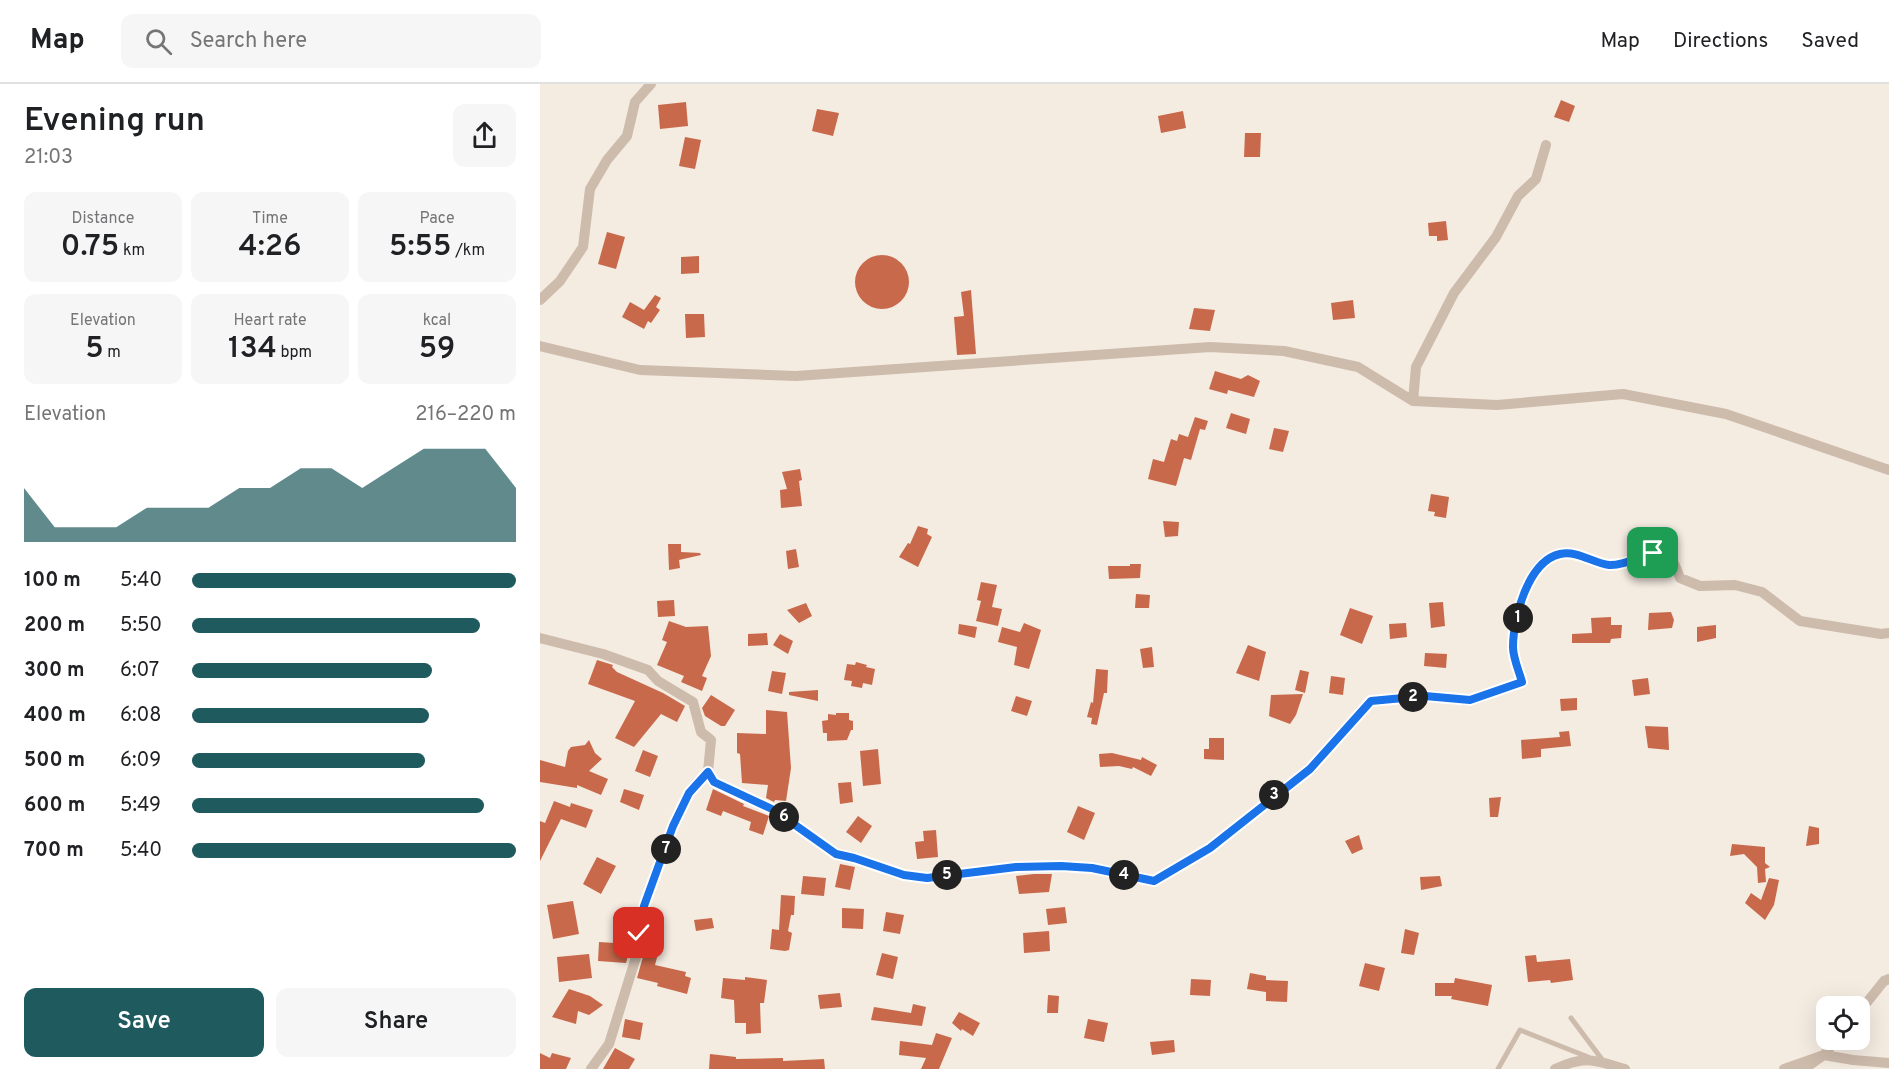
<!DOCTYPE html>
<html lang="en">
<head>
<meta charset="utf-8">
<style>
	body { margin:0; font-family:Overpass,sans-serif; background:#f6f6f6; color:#202124; height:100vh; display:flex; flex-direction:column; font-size:22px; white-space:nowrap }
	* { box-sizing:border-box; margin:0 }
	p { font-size:20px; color:#757577 }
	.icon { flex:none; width:33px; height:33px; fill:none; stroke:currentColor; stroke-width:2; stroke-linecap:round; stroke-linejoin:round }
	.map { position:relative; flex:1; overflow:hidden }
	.details { display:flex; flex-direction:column; background:#fff; width:540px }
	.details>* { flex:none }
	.tools { position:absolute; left:1276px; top:912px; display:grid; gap:12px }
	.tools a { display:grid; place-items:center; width:54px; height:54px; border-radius:12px; background:#fff; box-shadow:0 6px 24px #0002; font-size:30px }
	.pin { position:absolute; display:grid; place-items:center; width:51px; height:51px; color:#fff; margin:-26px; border-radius:12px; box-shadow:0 3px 9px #0006 }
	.km { position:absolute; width:30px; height:30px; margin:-15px; border-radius:50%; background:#222; color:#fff; font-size:16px; line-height:30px; text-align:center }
	.round { display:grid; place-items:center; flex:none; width:63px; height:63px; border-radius:12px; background:#f6f6f6 }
	.head { display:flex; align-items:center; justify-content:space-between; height:102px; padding:0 24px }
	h1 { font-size:33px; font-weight:600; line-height:45px }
	.figures { display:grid; grid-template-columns:repeat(3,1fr); gap:9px; height:102px; padding:6px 24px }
	.figures div { display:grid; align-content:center; border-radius:12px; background:#f6f6f6; text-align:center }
	.figures b { font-size:30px; font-weight:600 }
	.figures small { font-size:16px; font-weight:400 }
	.figures p { font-size:16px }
	.chart { height:168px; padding:12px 24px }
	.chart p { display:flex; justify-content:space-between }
	.chart svg { width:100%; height:108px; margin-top:6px; fill:#1f5a5e; opacity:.7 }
	.primary-button { display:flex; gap:12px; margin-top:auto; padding:12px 24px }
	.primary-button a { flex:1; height:69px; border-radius:12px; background:#1f5a5e; color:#fff; font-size:24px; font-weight:600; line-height:69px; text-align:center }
	.primary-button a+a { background:#f6f6f6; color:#202124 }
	ul { padding:0 24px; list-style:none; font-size:20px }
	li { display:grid; grid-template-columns:96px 72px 1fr; align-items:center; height:45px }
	li i { height:15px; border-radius:8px; background:#1f5a5e }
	header { display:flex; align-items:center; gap:36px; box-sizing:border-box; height:84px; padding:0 30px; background:#fff; border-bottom:2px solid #e0e0e0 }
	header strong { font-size:28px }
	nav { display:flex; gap:33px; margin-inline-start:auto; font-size:21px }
	.search { width:420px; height:54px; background:#f6f6f6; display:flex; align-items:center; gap:15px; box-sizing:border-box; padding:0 21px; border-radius:12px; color:#757577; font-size:22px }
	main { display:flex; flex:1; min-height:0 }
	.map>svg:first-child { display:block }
	.building { fill:#c8694b }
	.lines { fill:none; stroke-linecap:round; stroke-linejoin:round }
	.lane { stroke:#cdbbac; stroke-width:5 }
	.street { stroke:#cdbbac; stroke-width:10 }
	.route-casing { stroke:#fff; stroke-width:12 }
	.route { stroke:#1a73e8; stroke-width:8 }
</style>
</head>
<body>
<header>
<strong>Map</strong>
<div class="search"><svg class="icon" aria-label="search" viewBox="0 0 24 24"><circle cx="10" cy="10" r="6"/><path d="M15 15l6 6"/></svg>Search here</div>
<nav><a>Map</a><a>Directions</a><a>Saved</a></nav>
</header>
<main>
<section class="details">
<div class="head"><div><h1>Evening run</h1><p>21:03</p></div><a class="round"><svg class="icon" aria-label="share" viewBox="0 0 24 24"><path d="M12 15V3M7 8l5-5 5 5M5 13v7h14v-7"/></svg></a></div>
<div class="figures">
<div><p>Distance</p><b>0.75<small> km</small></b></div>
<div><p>Time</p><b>4:26</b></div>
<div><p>Pace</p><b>5:55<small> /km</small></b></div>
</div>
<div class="figures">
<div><p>Elevation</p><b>5<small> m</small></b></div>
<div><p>Heart rate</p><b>134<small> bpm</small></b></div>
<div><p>kcal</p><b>59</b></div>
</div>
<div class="chart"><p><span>Elevation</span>216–220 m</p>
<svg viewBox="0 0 160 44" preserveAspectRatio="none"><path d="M0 44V22L10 38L20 38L30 38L40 30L50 30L60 30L70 22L80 22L90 14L100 14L110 22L120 14L130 6L140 6L150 6L160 22V44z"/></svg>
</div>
<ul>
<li><b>100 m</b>5:40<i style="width:100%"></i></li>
<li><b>200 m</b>5:50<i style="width:89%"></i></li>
<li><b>300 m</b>6:07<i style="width:74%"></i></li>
<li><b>400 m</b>6:08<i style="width:73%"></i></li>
<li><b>500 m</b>6:09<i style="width:72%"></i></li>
<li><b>600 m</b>5:49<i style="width:90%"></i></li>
<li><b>700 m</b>5:40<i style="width:100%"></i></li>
</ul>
<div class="primary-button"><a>Save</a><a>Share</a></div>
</section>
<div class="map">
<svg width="1349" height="985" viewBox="0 0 1349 985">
	<rect width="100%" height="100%" fill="#f4ebe1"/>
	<path class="building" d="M1021,16L1035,22L1029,38L1014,33Z
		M146,18L148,42L120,45L118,21Z
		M277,25L299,29L293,52L272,47Z
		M643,27L646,44L621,49L618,32Z
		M705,49H721L720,73H704Z
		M145,53L161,56L155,85L139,82Z
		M906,137L908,156L897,157V152H889L888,139Z
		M67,148L85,153L76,185L58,180Z
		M315 198a27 27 0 1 1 54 0a27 27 0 1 1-54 0Z
		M159,172V189L141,190V173Z
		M431,206L436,270L417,271L414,233L424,232L421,208Z
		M115,211L121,214L116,223L120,226L111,239L108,237L104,245L82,233L90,218L104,226Z
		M813,216L815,234L793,236L791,219Z
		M654,224L675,226L670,247L649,245Z
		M145,230H164L165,253L146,254Z
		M675,287L701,295L708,291L720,297L714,313L688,306L687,310L669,305Z
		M691,329L710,335L706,350L686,344Z
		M655,333L668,337L665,346L660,345L651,376L644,374L636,402L608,395L613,375L624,378L631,355L637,357L639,350L648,353Z
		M734,344L749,347L743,368L729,365Z
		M260,385L262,396L259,397L262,422L241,424L240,406L247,405L242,388Z
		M891,410L909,413L906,434L894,432L895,428L888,427Z
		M623,437L639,438L638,452L625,453Z
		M378,442L388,445L387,450L392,453L378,483L359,473L368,459L370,460Z
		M128,460H141V468L160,469L161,471L139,476L140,484L129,486Z
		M256,465L259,483L248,485L246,467Z
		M590,480H601L600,494L569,495L568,482H590Z
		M441,498L457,501L452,523L462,525L458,542L436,537L441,517L437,516Z
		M596,510L610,511L609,524H595Z
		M134,516L135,532L118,533L117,517Z
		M903,518L905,542L891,544L889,519Z
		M266,519L272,532L259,539L247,526Z
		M810,524L833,532L822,560L800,551Z
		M1131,528L1134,536L1132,544L1108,546L1109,529Z
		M1071,533V541H1082L1081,554L1071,555L1070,559H1032V550L1052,549L1051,534Z
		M129,537L146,543L168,542L171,572L162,592L167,594L162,607L141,598L144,592L117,581L127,558L122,556Z
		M484,539L501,546L489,585L474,581L477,563L458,558L462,543L480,548Z
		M866,539L867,553L850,555L849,540Z
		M419,540L437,543L435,554L418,550Z
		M1176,541V554L1157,558V543Z
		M227,549L228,561L208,562V550Z
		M240,550L253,557L248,570L233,561Z
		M708,561L726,568L719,597L696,589Z
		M612,563L614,583L603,584L600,565Z
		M885,569L907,570L906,584L884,582Z
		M57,576L73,581L72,583L77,588L123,609L145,622L137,638L121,630L94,663L75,654L95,617L48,600Z
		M316,578L327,581L326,583L335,585L332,601L323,599L322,604L311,602L312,597L304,596L307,580L315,581Z
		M556,585L568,586L567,609H564L557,641L551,640L552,634L547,633L551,618L553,619Z
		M760,586L769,588L765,609L755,606Z
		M232,587L246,589L242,610L228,607Z
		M791,592L805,594L803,611L789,609Z
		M1108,594L1110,610L1094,612L1092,596Z
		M278,606V617L249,611V608Z
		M763,610L756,631L750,640L729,632L731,611Z
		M171,611L195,626L185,642H181L165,632L162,624Z
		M476,612L492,617L487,632L471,627Z
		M1037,614V626L1021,627L1020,615Z
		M226,626L247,628L251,684L246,717L235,716L234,718L226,714L228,701L202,699L200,670L197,669V649L226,650Z
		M296,629H309V636L313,637V646H311L307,656L287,657V649H283L282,637L288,636V630L296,631Z
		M1105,642L1128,643L1129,666L1108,664Z
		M1029,647L1031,662L1001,665V673L982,675L981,656L1020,653L1019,648Z
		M669,654H684V676L664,675V665H669Z
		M49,656L55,669L62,675L49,687L68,695L61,711L37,701V704L0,698V676L25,683L28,667L31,663L45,661Z
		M338,665L341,700L323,702L320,667Z
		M103,666L118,672L110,693L95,687Z
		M572,669L601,676L602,673L617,681L611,692L593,683L592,685L579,682L560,683L559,670Z
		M311,698L313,718L300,720L298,699Z
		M84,705L104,711L99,726L80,718Z
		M173,705L204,720L203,722L229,732L223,751L209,746L211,738L183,727L181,732L166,726Z
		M961,713L958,733H950L949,714Z
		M14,717L30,723L31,719L53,726L46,744L21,735L0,777V737L5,739Z
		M538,722L555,729L544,756L527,748Z
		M318,732L332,742L321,759L306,748Z
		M1269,742L1279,744V760L1266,762Z
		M396,746L398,773L377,775L375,758L384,757L383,747Z
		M819,751L823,765L812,770L805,757Z
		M1192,760L1225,763V779L1230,783L1225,785L1226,798L1218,799L1217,783L1204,770L1190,772Z
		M57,773L76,782L61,810L43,800Z
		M300,780L315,783L310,806L295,803Z
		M494,790H512L509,808L479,810L476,792Z
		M263,792L286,794L284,812L261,810Z
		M900,792L902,802L881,806L880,793Z
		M1229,794L1239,796L1234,821L1225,836L1205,819L1211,809L1221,816Z
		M241,811L255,812L254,831H251L248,847L252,849L249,866L245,867L230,865L232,845L239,846Z
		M33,817L39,850L13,855L7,821Z
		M525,823L527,839L508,841L506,825Z
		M302,824L324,825L323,845L302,844Z
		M346,828L364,831L360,850L343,847Z
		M172,834L174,844L156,847L154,836Z
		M865,845L879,849L874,871L861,869Z
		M509,847L510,867L484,869L483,849Z
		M59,858L91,860L86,879L58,877Z
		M106,862L119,866L115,881L146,888L145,892L151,894L147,910L117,902L118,899L97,894Z
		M342,869L358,873L353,895L336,891Z
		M49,870L52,894L19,898L17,873Z
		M996,871L997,878L1030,875L1033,896L1011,899L1010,896L988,898L985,872Z
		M825,879L845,884L839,907L819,902Z
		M710,889L726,892V896L748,897L747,918L726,917V908L707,905Z
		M205,893L227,896L224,919H220L221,949L206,950V939H195L194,916L181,914L183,894L205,896Z
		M915,894L952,901L948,922L911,915L912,912H895V899H914Z
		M651,895L671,896L670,912L650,911Z
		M29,905L50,912L63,921L49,931L38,927L36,940L12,933Z
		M300,909L302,923L280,925L278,911Z
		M508,911L519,912L518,929H507Z
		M373,920L386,923L382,942L331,936L334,923L371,929Z
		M419,928L440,939L433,952L422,945L421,947L412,939Z
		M85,935L103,939L100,956L82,953Z
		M548,935L568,939L564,958L544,954Z
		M396,949L412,954L399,985H381L386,974L359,971L360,957L392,961Z
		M634,956L635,968L612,971L610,958Z
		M75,964L95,975L89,985H63Z
		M0,969L10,974L12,969L31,974L26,985H0Z
		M170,970L196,973V975L243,974V977L284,975L285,985H169Z"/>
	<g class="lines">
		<path class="lane" d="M1031,934L1064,978
			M958,985L980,946L1048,973"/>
		<path class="street" d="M0,216L20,197L43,163L50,105L67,76L87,52L95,18L111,0
			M0,262L100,286L256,292L670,263L744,267L818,283L873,317L957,321L1083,310L1186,330L1349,386
			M873,317L876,283L914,209L956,153L978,112L996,95L1006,61
			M0,554L63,570L108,586L118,597L153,618L161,648L171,656L168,688L149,709L133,742L104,822L97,870L69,960L51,985
			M168,688L174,697L234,726L296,770L314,774L364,791L387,794L475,783L521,782L552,784L613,797L670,764L770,685L831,617L885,612L930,617L982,598C980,587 974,574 973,563C973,542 984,497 1000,481C1004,476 1013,472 1019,470C1038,465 1054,482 1072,481C1090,479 1118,458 1132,477C1136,481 1138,489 1140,494L1160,502L1195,501L1222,508L1260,537L1341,550L1349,549
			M1320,927L1344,897L1349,895
			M1015,985C1046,971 1054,976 1085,985
			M1244,985L1284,971L1296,956
			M1264,985L1284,971L1313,976L1349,979"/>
	</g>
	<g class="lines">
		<g class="route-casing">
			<path id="route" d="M99,849L104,822L133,742L149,709L168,688L174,698L234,726L296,770L314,774L364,791L387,794L476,783L521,782L552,784L614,797L670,764L770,685L831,617L885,612L930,616L982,598C979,587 973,574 973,563C973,534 988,477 1020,470C1037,466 1053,479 1069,481C1084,482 1099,472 1113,469"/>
		</g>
		<use href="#route" class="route"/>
	</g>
</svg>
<div class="tools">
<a><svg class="icon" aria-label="locate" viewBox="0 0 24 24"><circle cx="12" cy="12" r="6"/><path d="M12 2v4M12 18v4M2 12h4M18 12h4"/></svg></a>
</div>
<div class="pin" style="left:1113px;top:469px;background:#1e9e55"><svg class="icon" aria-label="arrive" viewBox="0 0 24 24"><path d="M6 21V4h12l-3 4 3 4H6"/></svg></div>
<div class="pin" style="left:99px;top:849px;background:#d93025"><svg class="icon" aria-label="check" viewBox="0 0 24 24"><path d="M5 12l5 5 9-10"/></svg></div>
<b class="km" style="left:978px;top:534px">1</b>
<b class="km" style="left:873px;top:613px">2</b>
<b class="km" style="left:734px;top:711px">3</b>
<b class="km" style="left:584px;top:791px">4</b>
<b class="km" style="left:407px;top:791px">5</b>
<b class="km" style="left:244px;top:733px">6</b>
<b class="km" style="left:126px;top:765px">7</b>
</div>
</main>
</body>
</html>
